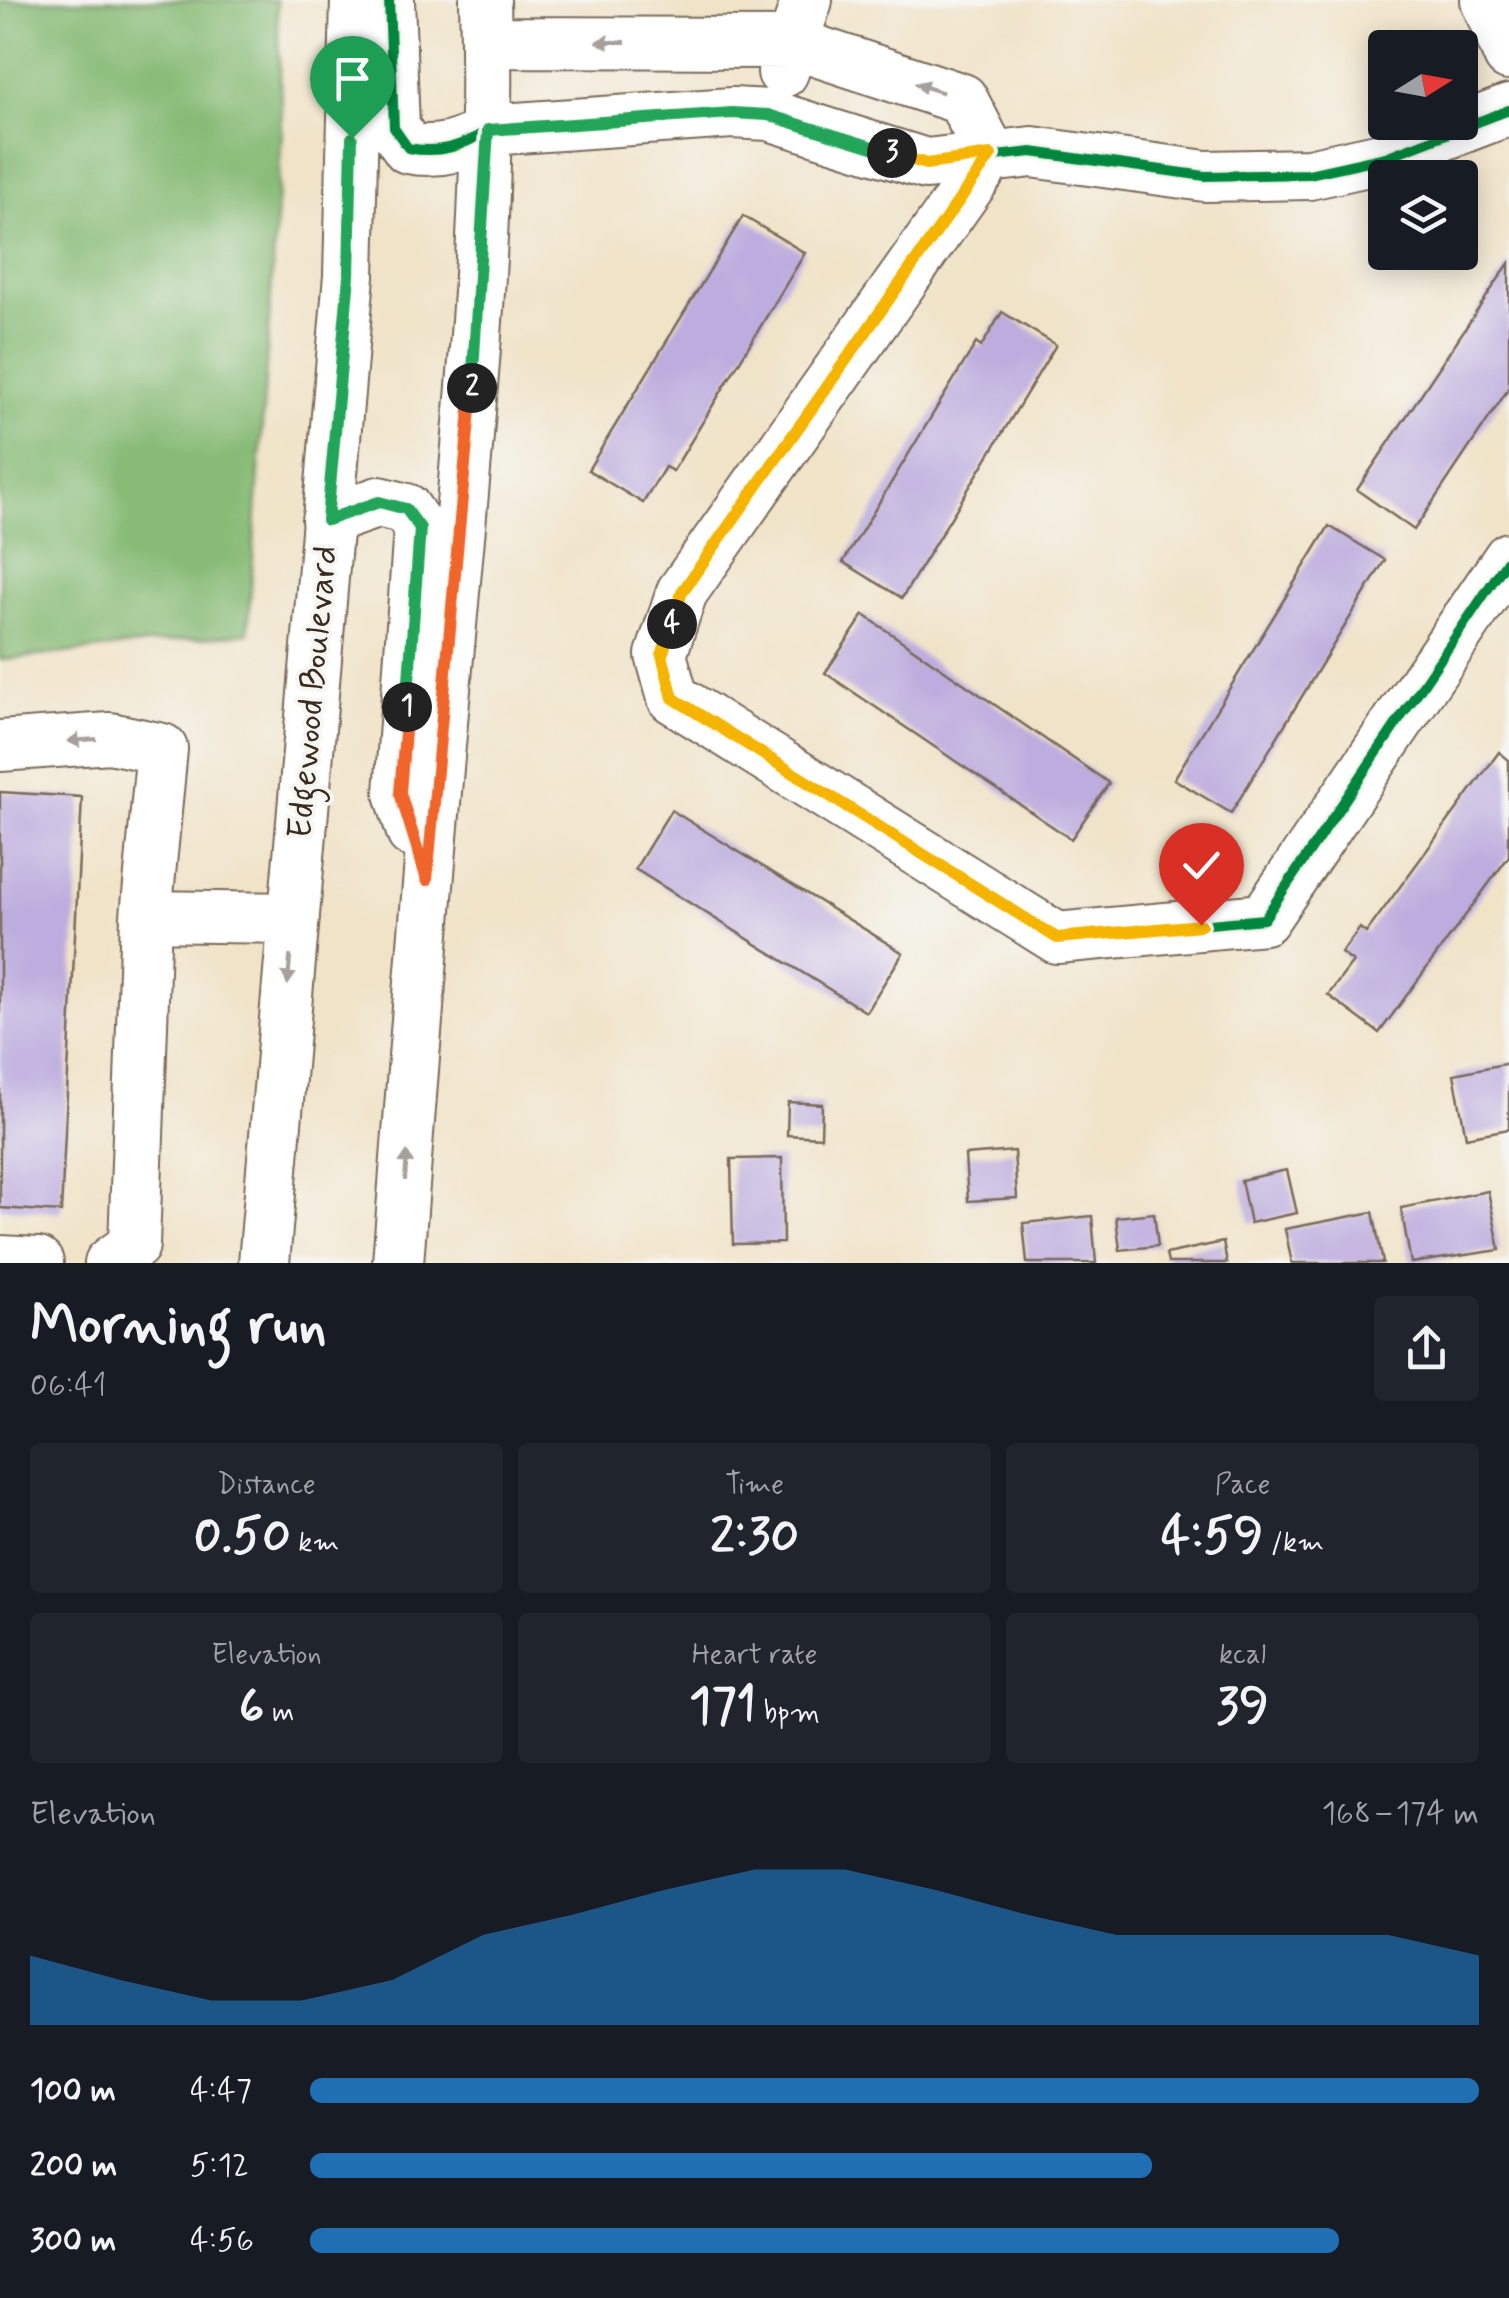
<!DOCTYPE html>
<html lang="en">
<head>
<meta charset="utf-8">
<style>
	body { margin:0; font-family:Mynerve,sans-serif; background:#20242c; color:#f1f3f6; height:100vh; display:flex; flex-direction:column; font-size:38px; white-space:nowrap }
	* { box-sizing:border-box; margin:0 }
	p { font-size:32px; color:#9ea1a6 }
	.icon { flex:none; width:55px; height:55px; fill:none; stroke:currentColor; stroke-width:2; stroke-linecap:round; stroke-linejoin:round }
	.map { position:relative; height:1263px; overflow:hidden }
	.panel { display:flex; flex-direction:column; background:#171b24; flex:1 }
	.panel>* { flex:none }
	.needle { width:65px; rotate:79deg }
	.controls { position:absolute; left:1368px; top:30px; display:grid; gap:20px }
	.controls a { display:grid; place-items:center; width:110px; height:110px; border-radius:10px; background:#171b24; box-shadow:0 5px 25px #0003; font-size:50px }
	.pin { position:absolute; display:grid; place-items:center; width:85px; height:85px; color:#fff; margin:-102px -42px; border-radius:50% 50% 50% 0; rotate:-45deg; box-shadow:0 0 10px #0007 }
	.pin .icon { rotate:45deg }
	.km { position:absolute; width:50px; height:50px; margin:-25px; border-radius:50%; background:#222; color:#fff; font-size:28px; line-height:50px; text-align:center }
	.round { display:grid; place-items:center; flex:none; width:105px; height:105px; border-radius:10px; background:#20242c }
	.head { display:flex; align-items:center; justify-content:space-between; height:170px; padding:0 30px }
	h1 { font-size:55px; font-weight:700; line-height:75px }
	.stats { display:grid; grid-template-columns:repeat(3,1fr); gap:15px; height:170px; padding:10px 30px }
	.stats div { display:grid; align-content:center; border-radius:10px; background:#20242c; text-align:center }
	.stats b { font-size:50px; font-weight:700 }
	.stats small { font-size:28px; font-weight:400 }
	.stats p { font-size:28px }
	.chart { height:280px; padding:20px 30px }
	.chart p { display:flex; justify-content:space-between }
	.chart svg { width:100%; height:180px; margin-top:10px; fill:#1f6fb2; opacity:.7 }
	ul { padding:0 30px; list-style:none; font-size:32px }
	li { display:grid; grid-template-columns:160px 120px 1fr; align-items:center; height:75px }
	li i { height:25px; border-radius:12px; background:#1f6fb2 }
	.map>svg:first-child { display:block }
	.forest { fill:#87bb76; stroke:#61724a; stroke-width:2.5 }
	.building { fill:#bdadde }
	.lines { fill:none; stroke-linecap:round; stroke-linejoin:round }
	.minor-casing { stroke:#7a6b5a; stroke-width:54 }
	.minor { stroke:#fff; stroke-width:50 }
	.cycleway-casing { stroke:#f6f6f2; stroke-width:16 }
	.cycleway { stroke:#00873e; stroke-width:10 }
	.oneway { fill:#a79f9a }
	.split-1-casing { stroke:#fff; stroke-width:20 }
	.split-2-casing { stroke:#fff; stroke-width:20 }
	.split-3-casing { stroke:#fff; stroke-width:20 }
	.split-4-casing { stroke:#fff; stroke-width:20 }
	.split-5-casing { stroke:#fff; stroke-width:20 }
	.split-1 { stroke:#22a559; stroke-width:12 }
	.split-2 { stroke:#f0652b; stroke-width:12 }
	.split-3 { stroke:#22a559; stroke-width:12 }
	.split-4 { stroke:#f5b400; stroke-width:12 }
	.split-5 { stroke:#f5b400; stroke-width:12 }
	.labels { text-anchor:middle; dominant-baseline:central; stroke-width:8; stroke-linejoin:round; paint-order:stroke }
	.street-label { font-size:35px; fill:#3b2a1e; stroke:#f6f6f2 }
</style>
</head>
<body>
<div class="map">
<svg width="1509" height="1263" viewBox="0 0 1509 1263">
	<rect width="100%" height="100%" fill="#f6f6f2"/>
	<filter id="ink" filterUnits="userSpaceOnUse"><feTurbulence type="fractalNoise" baseFrequency=".01" numOctaves="2"/><feDisplacementMap in="SourceGraphic" scale="20" xChannelSelector="R" yChannelSelector="G"/><feConvolveMatrix kernelMatrix="1 2 1 2 8 2 1 2 1" color-interpolation-filters="sRGB"/></filter>
	<filter id="wash" filterUnits="userSpaceOnUse"><feTurbulence type="fractalNoise" baseFrequency=".0048" numOctaves="4" result="noise"/><feDisplacementMap in="SourceGraphic" scale="40" xChannelSelector="R" yChannelSelector="G"/><feGaussianBlur stdDeviation="2.25" result="paint"/><feColorMatrix in="noise" values="0 0 0 0 0 0 0 0 0 0 0 0 0 0 0 0 0 1.4 0 .05"/><feComposite in="paint" operator="in"/></filter>
	<g filter="url(#wash)">
		<rect width="100%" height="100%" fill="#f0e3c8"/>
		<path class="forest" d="M0,0H277L282,131L248,633L0,660Z"/>
		<g id="blocks">
			<path class="building" d="M743,216L805,253L673,471L665,467L643,503L588,470Z
				M1509,263V388L1414,530L1357,490Z
				M1002,312L1056,345L902,598L843,562L976,343L981,347Z
				M1329,526L1385,560L1231,813L1174,779Z
				M864,615L1109,783L1071,839L825,673Z
				M1499,752L1509,760V856L1379,1033L1328,995L1353,962L1341,953L1360,928L1366,933Z
				M0,792L82,797L61,1212L0,1208Z
				M671,810L903,953L866,1012L635,869Z
				M1509,1063V1129L1466,1137L1454,1074Z
				M788,1102L822,1104L821,1137L787,1135Z
				M1014,1151L1017,1198L968,1201L965,1155Z
				M782,1158L783,1243L733,1244L731,1159Z
				M1287,1170L1297,1213L1250,1223L1241,1180Z
				M1488,1191L1500,1250L1411,1263L1401,1208Z
				M1373,1212L1383,1263H1292L1285,1229Z
				M1154,1213L1158,1246L1120,1250L1116,1217Z
				M1092,1216L1096,1263H1027L1023,1223Z
				M1223,1242L1227,1263H1168L1166,1254Z"/>
		</g>
	</g>
	<g filter="url(#ink)">
		<use href="#blocks" fill-opacity="0" stroke="#7a6b5a" stroke-width="2.5"/>
		<g class="lines">
			<g class="minor-casing">
				<path id="minor" d="M389,0L394,128L408,148C438,154 462,147 488,130L732,113L769,115L926,164L1032,152L1205,176L1309,174L1386,157L1509,110
					M1486,0L1509,55
					M486,42L792,43L962,99L991,155
					M783,72L807,0
					M991,155L682,592L661,655L673,698L1057,938L1264,919L1509,558
					M327,520L379,502L406,509L419,528L400,793L412,832
					M0,746L110,738L162,749L146,916
					M0,1261L38,1263
					M110,1263L134,1245L146,916L294,918
					M264,1263L349,276L356,0
					M398,1263C414,1054 430,845 450,636C469,424 492,213 485,0"/>
			</g>
			<use href="#minor" class="minor"/>
			<g class="cycleway-casing">
				<path id="cycleway" d="M389,0L394,128L408,148C438,154 462,147 488,130L732,113L769,115L926,164L1032,152L1205,176L1309,174L1386,157L1509,110
					M991,155L682,592L661,655L673,698L1057,938L1264,919L1509,558"/>
			</g>
			<use href="#cycleway" class="cycleway"/>
		</g>
		<defs><path id="oneway-solid" d="M-6-.8H1V-3.2L6.5 0L1 3.2V.8H-6Z" transform="scale(2.5)"/></defs>
		<g class="oneway">
			<use href="#oneway-solid" transform="translate(611 42) rotate(-180)"/>
			<use href="#oneway-solid" transform="translate(929 88) rotate(-162)"/>
			<use href="#oneway-solid" transform="translate(82 740) rotate(176)"/>
			<use href="#oneway-solid" transform="translate(289 970) rotate(95)"/>
			<use href="#oneway-solid" transform="translate(406 1166) rotate(-86)"/>
		</g>
	</g>
	<g class="lines" filter="url(#ink)">
		<g class="split-1-casing">
			<path id="split-1" d="M352,138L349,276L327,520L379,502L406,509L420,528L407,707"/>
		</g>
		<g class="split-2-casing">
			<path id="split-2" d="M407,707L400,793L427,880L472,388"/>
		</g>
		<g class="split-3-casing">
			<path id="split-3" d="M472,388L488,130L732,113L768,115L892,153"/>
		</g>
		<g class="split-4-casing">
			<path id="split-4" d="M672,624L682,592L991,155L926,164L892,153"/>
		</g>
		<g class="split-5-casing">
			<path id="split-5" d="M672,624L662,655L673,698L1057,938L1201,925"/>
		</g>
		<use href="#split-1" class="split-1"/>
		<use href="#split-2" class="split-2"/>
		<use href="#split-3" class="split-3"/>
		<use href="#split-4" class="split-4"/>
		<use href="#split-5" class="split-5"/>
	</g>
	<g class="labels">
		<g class="street-label">
			<text transform="translate(313 692) rotate(-85)">Edgewood Boulevard</text>
		</g>
	</g>
</svg>
<div class="controls">
<a><svg class="needle" viewBox="-14 -14 28 28"><path d="M0-13l5 13h-10z" fill="#e53935"/><path d="M0 13l5-13h-10z" fill="#9ea1a6"/></svg></a>
<a><svg class="icon" aria-label="layers" viewBox="0 0 24 24"><path d="M12 4l9 5-9 5-9-5zM3 14l9 5 9-5"/></svg></a>
</div>
<div class="pin" style="left:352px;top:138px;background:#1e9e55"><svg class="icon" aria-label="arrive" viewBox="0 0 24 24"><path d="M6 21V4h12l-3 4 3 4H6"/></svg></div>
<div class="pin" style="left:1201px;top:925px;background:#d93025"><svg class="icon" aria-label="check" viewBox="0 0 24 24"><path d="M5 12l5 5 9-10"/></svg></div>
<b class="km" style="left:407px;top:707px">1</b>
<b class="km" style="left:472px;top:388px">2</b>
<b class="km" style="left:892px;top:153px">3</b>
<b class="km" style="left:672px;top:624px">4</b>
</div>
<section class="panel">
<div class="head"><div><h1>Morning run</h1><p>06:41</p></div><a class="round"><svg class="icon" aria-label="share" viewBox="0 0 24 24"><path d="M12 15V3M7 8l5-5 5 5M5 13v7h14v-7"/></svg></a></div>
<div class="stats">
<div><p>Distance</p><b>0.50<small> km</small></b></div>
<div><p>Time</p><b>2:30</b></div>
<div><p>Pace</p><b>4:59<small> /km</small></b></div>
</div>
<div class="stats">
<div><p>Elevation</p><b>6<small> m</small></b></div>
<div><p>Heart rate</p><b>171<small> bpm</small></b></div>
<div><p>kcal</p><b>39</b></div>
</div>
<div class="chart"><p><span>Elevation</span>168–174 m</p>
<svg viewBox="0 0 160 44" preserveAspectRatio="none"><path d="M0 44V27L10 33L20 38L30 38L40 33L50 22L60 17L70 11L80 6L90 6L100 11L110 17L120 22L130 22L140 22L150 22L160 27V44z"/></svg>
</div>
<ul>
<li><b>100 m</b>4:47<i style="width:100%"></i></li>
<li><b>200 m</b>5:12<i style="width:72%"></i></li>
<li><b>300 m</b>4:56<i style="width:88%"></i></li>
</ul>
</section>
</body>
</html>
